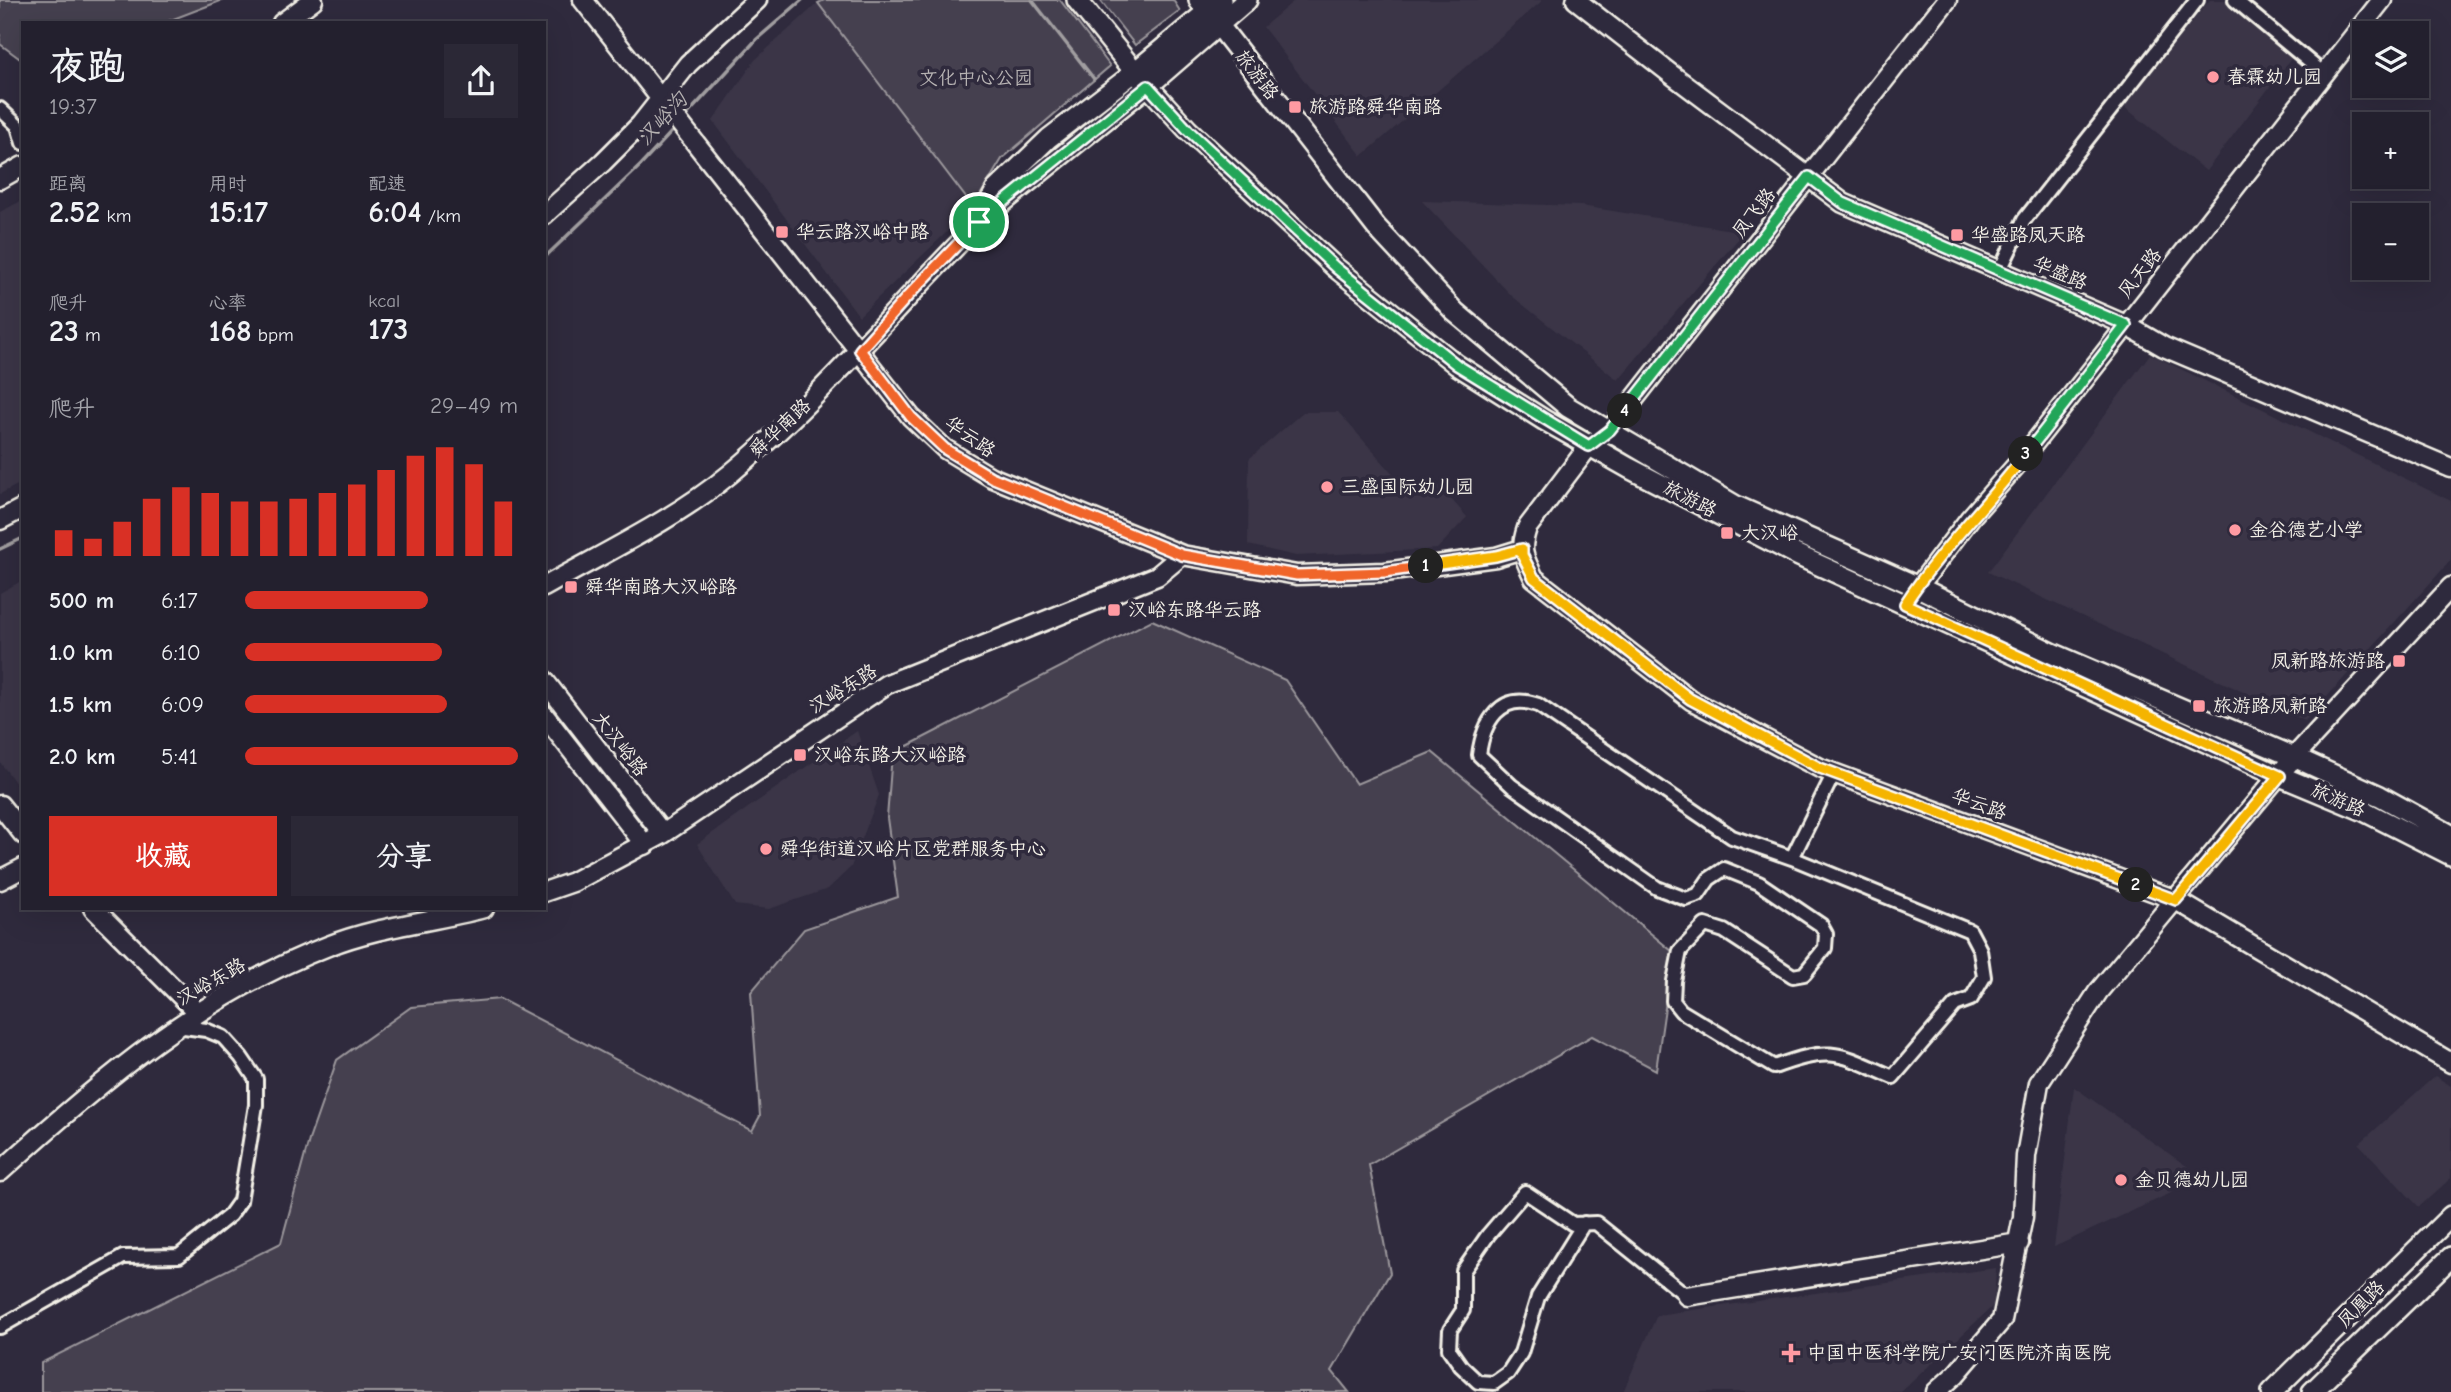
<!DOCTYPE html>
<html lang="zh">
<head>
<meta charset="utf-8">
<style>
	body { margin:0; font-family:"Comic Neue","LXGW WenKai TC",sans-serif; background:#2b2836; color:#f1f3f6; height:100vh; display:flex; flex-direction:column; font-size:26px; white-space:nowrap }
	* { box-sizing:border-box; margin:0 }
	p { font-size:23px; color:#a3a3aa }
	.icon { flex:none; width:38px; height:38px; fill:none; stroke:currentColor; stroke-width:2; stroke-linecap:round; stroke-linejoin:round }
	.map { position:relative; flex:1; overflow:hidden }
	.details { position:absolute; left:21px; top:21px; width:525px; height:889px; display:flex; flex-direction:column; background:#23202e; border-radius:0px; box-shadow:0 7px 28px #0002,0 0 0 2px #403e4a }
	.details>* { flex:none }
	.buttons { position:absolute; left:2352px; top:21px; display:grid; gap:14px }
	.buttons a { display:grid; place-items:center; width:77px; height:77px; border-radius:0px; background:#23202e; box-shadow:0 7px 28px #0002,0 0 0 2px #403e4a; font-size:35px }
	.pin { position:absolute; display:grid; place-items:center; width:60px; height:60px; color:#fff; margin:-30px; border:4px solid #fff; border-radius:50%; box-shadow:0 2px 7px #0007 }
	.km { position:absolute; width:35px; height:35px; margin:-18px; border-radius:50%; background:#222; color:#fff; font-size:19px; line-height:35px; text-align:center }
	.round { display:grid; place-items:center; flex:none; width:74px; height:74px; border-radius:0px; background:#2b2836 }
	.headline { display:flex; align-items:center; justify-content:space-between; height:119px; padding:0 28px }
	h1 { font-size:38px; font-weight:600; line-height:52px }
	.figures { display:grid; grid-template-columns:repeat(3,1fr); gap:10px; height:119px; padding:7px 28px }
	.figures div { display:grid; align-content:center }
	.figures b { font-size:30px; font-weight:600 }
	.figures small { font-size:19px; font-weight:400 }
	.figures p { font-size:19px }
	.chart { height:196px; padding:14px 28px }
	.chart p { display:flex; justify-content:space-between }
	.chart svg { width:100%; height:126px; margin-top:7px; stroke:#d93025; stroke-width:6 }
	.action { display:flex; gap:14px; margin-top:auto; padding:14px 28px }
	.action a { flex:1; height:80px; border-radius:0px; background:#d93025; color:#fff; font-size:28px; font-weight:600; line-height:80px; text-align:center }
	.action a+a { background:#2b2836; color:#f1f3f6 }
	ul { padding:0 28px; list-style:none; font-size:23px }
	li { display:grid; grid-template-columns:112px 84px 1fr; align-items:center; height:52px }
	li i { height:18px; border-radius:9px; background:#d93025 }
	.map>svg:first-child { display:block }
	.built { fill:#3b3647 }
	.green { fill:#454050; stroke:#9c989c; stroke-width:2 }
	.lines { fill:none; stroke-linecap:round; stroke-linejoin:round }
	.stream { stroke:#a19ea0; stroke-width:3.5 }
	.street-casing { stroke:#f4f1e8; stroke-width:18 }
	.secondary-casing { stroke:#f4f1e8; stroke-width:23 }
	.primary-casing { stroke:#f4f1e8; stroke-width:24 }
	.street { stroke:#2f2a3d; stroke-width:12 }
	.secondary { stroke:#2f2a3d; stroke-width:18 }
	.primary { stroke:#2f2a3d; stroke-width:19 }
	.split-1-casing { stroke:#fff; stroke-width:14 }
	.split-2-casing { stroke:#fff; stroke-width:14 }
	.split-3-casing { stroke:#fff; stroke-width:14 }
	.split-4-casing { stroke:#fff; stroke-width:14 }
	.split-5-casing { stroke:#fff; stroke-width:14 }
	.split-1 { stroke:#f0652b; stroke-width:9 }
	.split-2 { stroke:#f5b400; stroke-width:9 }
	.split-3 { stroke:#f5b400; stroke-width:9 }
	.split-4 { stroke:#22a559; stroke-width:9 }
	.split-5 { stroke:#22a559; stroke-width:9 }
	.poi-dot { fill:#ff9aa2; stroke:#2f2a3d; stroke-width:2.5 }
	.labels { text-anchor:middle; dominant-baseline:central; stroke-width:7; stroke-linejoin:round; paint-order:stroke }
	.street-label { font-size:19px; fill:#f4f1e8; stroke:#2f2a3d }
	.poi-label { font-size:19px; fill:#f4f1e8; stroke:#2f2a3d; text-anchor:start }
	.park-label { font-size:19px; fill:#b7b3b3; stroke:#2f2a3d }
	.water-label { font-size:21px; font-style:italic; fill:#b6b2b2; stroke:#2f2a3d }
</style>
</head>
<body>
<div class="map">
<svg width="2451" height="1392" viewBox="0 0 2451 1392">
	<rect width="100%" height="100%" fill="#2f2a3d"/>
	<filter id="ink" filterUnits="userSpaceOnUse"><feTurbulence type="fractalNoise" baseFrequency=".0143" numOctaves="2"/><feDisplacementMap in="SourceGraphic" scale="14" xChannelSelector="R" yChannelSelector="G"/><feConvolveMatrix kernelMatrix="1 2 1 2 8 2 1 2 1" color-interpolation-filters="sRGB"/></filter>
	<g filter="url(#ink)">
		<path class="built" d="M1295,0H1543L1362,156L1263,27Z
			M2210,0H2244L2300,47L2206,171L2123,106Z
			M818,3L973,207L859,316L713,121L755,60Z
			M23,200V482L0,494V212Z
			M1422,201L1581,206L1744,232L1618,380L1512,296Z
			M2150,354L2451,501V560L2305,721L1988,572Z
			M1303,412H1338L1412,495L1433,479L1467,517L1437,549L1296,556L1248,545L1249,459Z
			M23,580V793L0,762V593Z
			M857,731L879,795L851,867L828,889L769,909L735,905L697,844Z
			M2435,1076L2451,1086V1178L2419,1207L2359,1144Z
			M2074,1087L2188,1167L2171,1193L2054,1247Z
			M1996,1268L1994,1305L1901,1392H1623L1657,1315Z"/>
		<path class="green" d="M0,0H223L163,23H23V61L0,44Z
			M824,0H1060L1110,66L1002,159L973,207L818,3Z
			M1100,0H1173L1180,11L1135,45Z
			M1152,620L1285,680L1356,784L1432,752L1673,952L1656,1070L1592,1036L1369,1165L1390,1273L1332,1371L1349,1392H41V1363L281,1243L309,1140L337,1060L411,1007L500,999L752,1131L760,1116L751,992L804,929L898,897L887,818L892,754Z"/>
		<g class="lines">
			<path class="stream" d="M1032,0L1094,79
				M684,118L757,39L802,0
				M544,258L641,165L677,126
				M0,549L23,538"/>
			<g class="street-casing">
				<path id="street" d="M2235,0L2324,74
					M0,109L18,126L23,143
					M2000,270L2024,220L2197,0
					M1792,858L1970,931L1980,950L1984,977L1971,999L1955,1005L1893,1077C1840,1054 1832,1045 1774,1067L1681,1011L1673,1001L1674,981L1680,951L1705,925L1724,931L1793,976L1804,974L1825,948L1826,934L1821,925L1759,883L1724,869L1709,879L1698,895L1686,899L1657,888L1512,786L1479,755C1483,723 1500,691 1538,705L1732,837L1792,858L1834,773
					M1584,1223L1538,1297L1521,1353L1508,1373L1494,1383L1478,1382L1461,1366L1449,1349L1450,1330L1463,1310V1271L1488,1235L1525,1192L1573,1224L1596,1223L1687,1296
					M0,1327L123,1257L179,1256L230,1215L240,1201L256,1105V1079L241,1057L223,1037L206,1030L177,1026"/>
			</g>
			<g class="secondary-casing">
				<path id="secondary" d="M583,0L911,417L945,449L991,477L1182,555L1297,575L1385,572L1496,557L1522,549
					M1576,0L1671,74L1843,203L2126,325L2164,347L2451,468
					M1947,0L1610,430L1589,446L1527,528C1519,552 1524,557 1534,578L1691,700L1820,768L2176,900L2451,1063
					M282,23L313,0
					M0,179L23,166
					M544,215L603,162L640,125L688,64L757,0
					M984,218L1148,86
					M0,520L23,508
					M544,587C604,553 677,518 730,474C818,401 891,313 970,232L979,222L996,189L1049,138L1135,72
					M1905,604L1970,518L2021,460L2382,0
					M544,680L663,834
					M544,715L645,845
					M0,805L23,834
					M0,880L23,868
					M544,892L573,882L663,834L887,684L1157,576L1182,555
					M93,908L198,1013
					M0,1172C99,1082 201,995 328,946C378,926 432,922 484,908
					M1687,1296L2019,1243
					M1936,1392L1956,1374L2002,1320L2023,1217L2026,1156L2039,1083L2098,992L2294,757L2451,587"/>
			</g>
			<g class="primary-casing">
				<path id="primary" d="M1077,0L1135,72L1188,130L1336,268L1457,365L1544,420L1629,468L1797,555L2280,776L2364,811L2451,855
					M1199,0L1376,227L1455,312L1568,407L1736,506L1916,586L2052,653L2294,757L2380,796L2451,835
					M1135,72L1221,0
					M1148,86L1247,0
					M2272,1392L2451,1216
					M2312,1392L2451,1257"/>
			</g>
			<use href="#street" class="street"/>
			<use href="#secondary" class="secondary"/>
			<use href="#primary" class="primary"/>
		</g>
	</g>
	<g class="lines" filter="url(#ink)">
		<g class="split-1-casing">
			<path id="split-1" d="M979,222L908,296L860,350L911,417L945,449L991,477L1182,555L1297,575L1385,572L1426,566"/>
		</g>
		<g class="split-2-casing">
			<path id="split-2" d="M1426,566L1496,556L1522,549V555L1534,578L1690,699L1820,768L2136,885"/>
		</g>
		<g class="split-3-casing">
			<path id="split-3" d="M2026,454C1987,505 1940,550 1905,604L2280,776L2176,900L2136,885"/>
		</g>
		<g class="split-4-casing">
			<path id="split-4" d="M1625,411L1809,177L1843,203L2126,325L2026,454"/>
		</g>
		<g class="split-5-casing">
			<path id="split-5" d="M979,222L1148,86L1188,130L1336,268L1457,365L1589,446L1610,430L1625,411"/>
		</g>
		<use href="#split-1" class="split-1"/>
		<use href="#split-2" class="split-2"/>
		<use href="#split-3" class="split-3"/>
		<use href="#split-4" class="split-4"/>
		<use href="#split-5" class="split-5"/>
	</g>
	<g class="poi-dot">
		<circle cx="2213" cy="77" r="7"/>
		<rect x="1288" y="100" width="14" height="14" rx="3.5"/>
		<rect x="775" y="225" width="14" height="14" rx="3.5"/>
		<rect x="1950" y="228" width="14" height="14" rx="3.5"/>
		<circle cx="1327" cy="487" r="7"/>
		<circle cx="2235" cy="530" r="7"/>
		<rect x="1720" y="526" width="14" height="14" rx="3.5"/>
		<rect x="564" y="580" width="14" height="14" rx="3.5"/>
		<rect x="1107" y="603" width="14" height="14" rx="3.5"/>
		<rect x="2392" y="654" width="14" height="14" rx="3.5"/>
		<rect x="2192" y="699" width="14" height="14" rx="3.5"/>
		<rect x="793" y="748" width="14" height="14" rx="3.5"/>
		<circle cx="766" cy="849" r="7"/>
		<circle cx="2121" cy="1180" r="7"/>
		<path d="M1787.5 1342.5h7v7h7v7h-7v7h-7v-7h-7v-7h7z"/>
	</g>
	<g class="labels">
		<g class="street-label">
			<text transform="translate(1257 75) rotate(52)">旅游路</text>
			<text transform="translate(1754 213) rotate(-52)">凤飞路</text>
			<text transform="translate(2060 273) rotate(23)">华盛路</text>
			<text transform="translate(2140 273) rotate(-52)">风天路</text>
			<text transform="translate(780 428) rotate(-43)">舜华南路</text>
			<text transform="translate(970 437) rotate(35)">华云路</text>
			<text transform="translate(1690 499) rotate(27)">旅游路</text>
			<text transform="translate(843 689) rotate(-32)">汉峪东路</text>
			<text transform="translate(620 744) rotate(52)">大汉峪路</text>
			<text transform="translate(2338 800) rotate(23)">旅游路</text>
			<text transform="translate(1979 804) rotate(20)">华云路</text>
			<text transform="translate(211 982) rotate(-30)">汉峪东路</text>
			<text transform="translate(2361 1304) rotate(-45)">凤凰路</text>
		</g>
		<g class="poi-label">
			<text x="2227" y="77">春霖幼儿园</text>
			<text x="1309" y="107">旅游路舜华南路</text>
			<text x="796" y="232">华云路汉峪中路</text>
			<text x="1971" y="235">华盛路凤天路</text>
			<text x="1341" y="487">三盛国际幼儿园</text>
			<text x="2249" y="530">金谷德艺小学</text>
			<text x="1741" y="533">大汉峪</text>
			<text x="585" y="587">舜华南路大汉峪路</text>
			<text x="1128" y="610">汉峪东路华云路</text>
			<text x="2385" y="661" text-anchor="end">凤新路旅游路</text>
			<text x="2213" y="706">旅游路凤新路</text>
			<text x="814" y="755">汉峪东路大汉峪路</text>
			<text x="780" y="849">舜华街道汉峪片区党群服务中心</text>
			<text x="2135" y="1180">金贝德幼儿园</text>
			<text x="1807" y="1353">中国中医科学院广安门医院济南医院</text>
		</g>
		<g class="park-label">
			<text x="976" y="78">文化中心公园</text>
		</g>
		<g class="water-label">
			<text transform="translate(662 119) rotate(-48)">汉峪沟</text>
		</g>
	</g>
</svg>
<div class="buttons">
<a><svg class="icon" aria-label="layers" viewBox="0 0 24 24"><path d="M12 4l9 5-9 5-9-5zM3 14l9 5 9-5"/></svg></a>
<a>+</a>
<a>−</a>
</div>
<div class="pin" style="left:979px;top:222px;background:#1e9e55"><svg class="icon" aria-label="arrive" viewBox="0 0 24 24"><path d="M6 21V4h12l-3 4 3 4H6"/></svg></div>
<b class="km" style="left:1426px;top:566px">1</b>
<b class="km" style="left:2136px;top:885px">2</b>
<b class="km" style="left:2026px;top:454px">3</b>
<b class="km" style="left:1625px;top:411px">4</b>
<section class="details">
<div class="headline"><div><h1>夜跑</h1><p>19:37</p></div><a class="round"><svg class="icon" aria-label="share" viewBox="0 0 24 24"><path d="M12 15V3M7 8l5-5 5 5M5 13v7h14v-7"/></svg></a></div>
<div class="figures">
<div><p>距离</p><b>2.52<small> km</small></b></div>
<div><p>用时</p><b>15:17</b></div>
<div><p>配速</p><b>6:04<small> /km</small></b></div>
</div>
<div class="figures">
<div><p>爬升</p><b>23<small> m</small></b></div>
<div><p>心率</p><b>168<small> bpm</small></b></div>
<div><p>kcal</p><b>173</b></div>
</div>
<div class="chart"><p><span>爬升</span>29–49 m</p>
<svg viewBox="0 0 160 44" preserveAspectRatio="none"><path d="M5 44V35M15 44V38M25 44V32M35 44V24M45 44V20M55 44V22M65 44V25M75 44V25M85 44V24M95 44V22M105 44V19M115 44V14M125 44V9M135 44V6M145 44V12M155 44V25"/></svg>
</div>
<ul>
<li><b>500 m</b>6:17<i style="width:67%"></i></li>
<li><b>1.0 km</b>6:10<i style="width:72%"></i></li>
<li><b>1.5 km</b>6:09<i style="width:74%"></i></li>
<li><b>2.0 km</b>5:41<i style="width:100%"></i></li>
</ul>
<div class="action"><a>收藏</a><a>分享</a></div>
</section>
</div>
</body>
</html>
